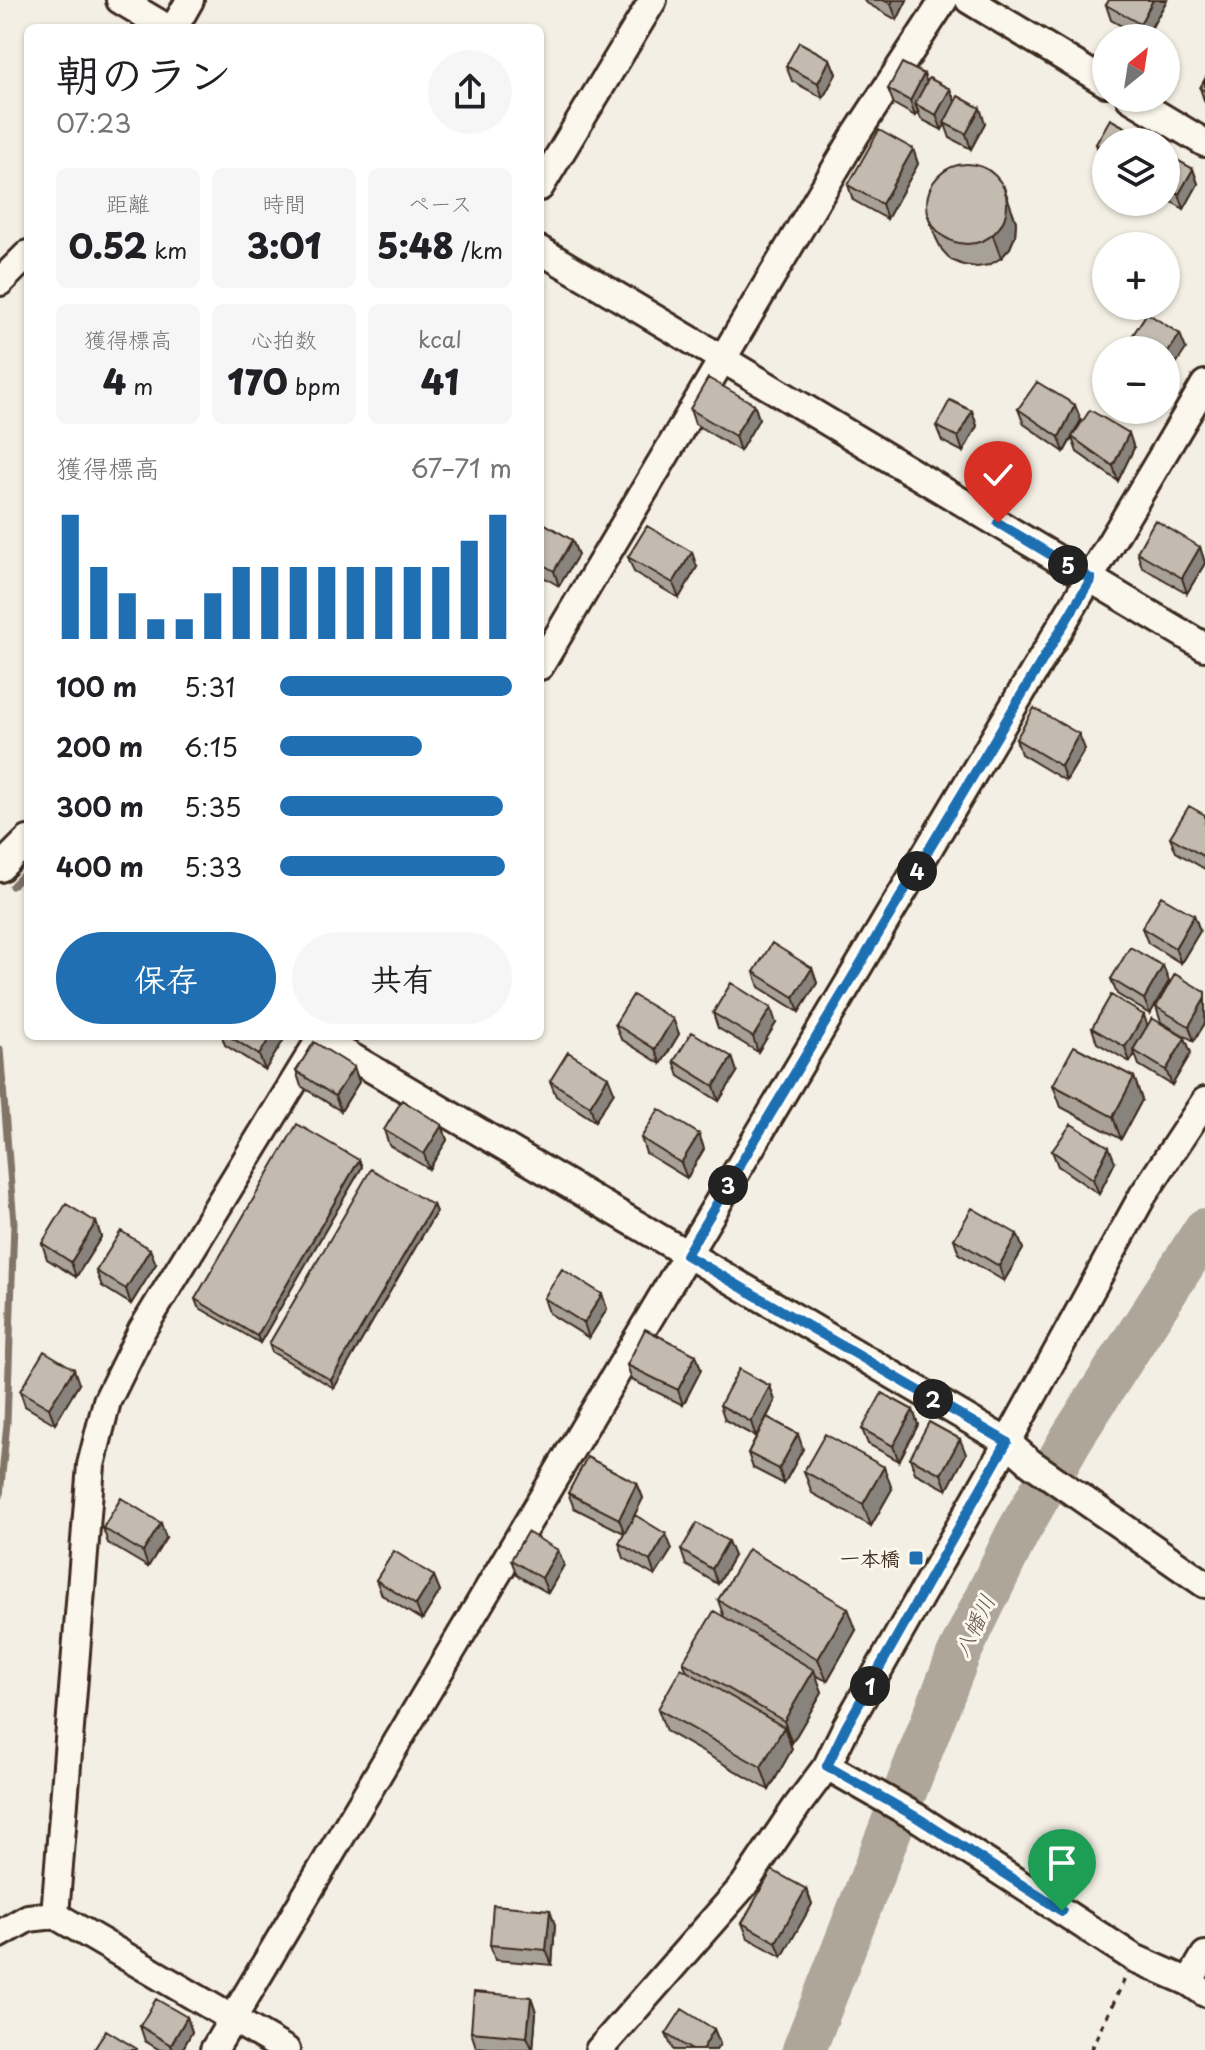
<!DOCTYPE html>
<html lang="ja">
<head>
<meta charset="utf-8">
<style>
	body { margin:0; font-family:"Playpen Sans","Klee One",sans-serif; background:#f6f6f6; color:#202124; height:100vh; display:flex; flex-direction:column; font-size:30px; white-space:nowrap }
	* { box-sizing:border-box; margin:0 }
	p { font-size:26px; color:#757577 }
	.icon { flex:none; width:44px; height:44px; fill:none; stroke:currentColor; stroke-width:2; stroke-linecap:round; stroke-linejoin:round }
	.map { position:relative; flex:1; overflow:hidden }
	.panel { position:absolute; left:24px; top:24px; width:520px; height:1016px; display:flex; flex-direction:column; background:#fff; border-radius:12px; box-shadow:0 2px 6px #0004 }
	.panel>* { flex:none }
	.needle { width:52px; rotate:30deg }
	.tools { position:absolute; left:1092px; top:24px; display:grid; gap:16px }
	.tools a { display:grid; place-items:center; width:88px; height:88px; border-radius:50%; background:#fff; box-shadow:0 2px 6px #0004; font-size:40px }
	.pin { position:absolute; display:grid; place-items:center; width:68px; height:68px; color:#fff; margin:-82px -34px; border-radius:50% 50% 50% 0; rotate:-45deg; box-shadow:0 0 8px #0007 }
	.pin .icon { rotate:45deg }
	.km { position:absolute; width:40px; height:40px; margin:-20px; border-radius:50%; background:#222; color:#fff; font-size:22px; line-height:40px; text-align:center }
	.round { display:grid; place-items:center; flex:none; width:84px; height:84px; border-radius:42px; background:#f6f6f6 }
	.overview { display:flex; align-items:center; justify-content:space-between; height:136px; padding:0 32px }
	h1 { font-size:44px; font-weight:800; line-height:60px }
	.figures { display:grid; grid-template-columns:repeat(3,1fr); gap:12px; height:136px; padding:8px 32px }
	.figures div { display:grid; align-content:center; border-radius:12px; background:#f6f6f6; text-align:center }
	.figures b { font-size:34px; font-weight:800 }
	.figures small { font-size:22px; font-weight:400 }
	.figures p { font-size:22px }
	.chart { height:224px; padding:16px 32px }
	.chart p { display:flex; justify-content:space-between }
	.chart svg { width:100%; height:144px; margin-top:8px; stroke:#1f6fb2; stroke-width:6 }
	.primary-button { display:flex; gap:16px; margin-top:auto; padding:16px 32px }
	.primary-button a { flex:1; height:92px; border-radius:48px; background:#1f6fb2; color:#fff; font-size:32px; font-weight:800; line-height:92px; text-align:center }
	.primary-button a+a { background:#f6f6f6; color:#202124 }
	ul { padding:0 32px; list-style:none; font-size:26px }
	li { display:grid; grid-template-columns:128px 96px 1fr; align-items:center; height:60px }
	li i { height:20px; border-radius:10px; background:#1f6fb2 }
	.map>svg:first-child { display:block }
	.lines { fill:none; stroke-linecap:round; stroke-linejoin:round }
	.stream { stroke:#817468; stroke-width:7 }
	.river { stroke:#afa69a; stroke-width:44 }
	.minor-casing { stroke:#3b2a1e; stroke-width:32 }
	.path { stroke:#3b2a1e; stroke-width:4; stroke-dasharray:6 6; stroke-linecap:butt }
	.minor { stroke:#fbf7ec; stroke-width:26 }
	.wall { fill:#a8a197; stroke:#3b2a1e; stroke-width:2 }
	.shaded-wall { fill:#88837b; stroke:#3b2a1e; stroke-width:2 }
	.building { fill:#c3bbb0; stroke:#3b2a1e; stroke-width:2 }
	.route-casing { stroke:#fff; stroke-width:16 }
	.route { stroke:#1f6fb2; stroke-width:10 }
	.poi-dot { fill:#1f6fb2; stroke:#fbf7ec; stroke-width:3 }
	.labels { text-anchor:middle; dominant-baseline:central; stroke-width:6; stroke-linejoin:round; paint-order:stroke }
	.poi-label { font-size:20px; font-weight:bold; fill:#3b2a1e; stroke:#fbf7ec; text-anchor:end }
	.water-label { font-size:22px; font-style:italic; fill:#645549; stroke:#fbf7ec }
</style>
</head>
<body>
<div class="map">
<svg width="1205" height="2050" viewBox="0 0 1205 2050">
	<rect width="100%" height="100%" fill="#f3efe4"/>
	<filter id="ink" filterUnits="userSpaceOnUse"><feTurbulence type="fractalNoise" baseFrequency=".0125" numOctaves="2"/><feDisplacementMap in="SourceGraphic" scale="16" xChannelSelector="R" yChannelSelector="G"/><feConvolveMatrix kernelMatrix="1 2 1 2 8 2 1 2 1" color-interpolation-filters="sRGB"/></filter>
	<g filter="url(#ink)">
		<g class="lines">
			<path class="stream" d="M12,886L22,876
				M0,1049L14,1223L7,1423L0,1496"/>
			<path class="river" d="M804,2050L958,1656L1017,1534L1071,1439L1205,1230"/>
			<g class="minor-casing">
				<path id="minor" d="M120,0L167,28
					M969,0L1106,83
					M174,28L190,0
					M1130,98L1205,143
					M540,187L653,0
					M540,250L1205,647
					M0,282L28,254
					M540,666L855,136L944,0
					M0,868L28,840
					M316,1036L1007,1442L1031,1463L1205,1584
					M827,1766L918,1818L1134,1958L1189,1982L1205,1993
					M0,1934L28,1918L55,1915
					M1189,1982L1205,1955
					M214,2050L1205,384
					M286,2050L55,1915L91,1465L107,1401L142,1330L322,1036
					M599,2050L744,1885L797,1806L827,1766L846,1727L996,1463L1143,1195L1205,1101"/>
			</g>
			<path class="path" d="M1091,2050L1124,1980"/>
			<use href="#minor" class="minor"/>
		</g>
		<path class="wall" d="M864,0H907L897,20L865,2Z
			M1167,0L1146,38H1143L1111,20L1106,5Z
			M830,59L836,74L823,98L792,81L786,66Z
			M1205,79V103L1200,88Z
			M927,82L950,89L955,102L985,123L971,149L950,138L945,124L942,130L921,119L918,111L915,116L894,104L888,89Z
			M1106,142V162L1101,159L1096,144Z
			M913,149L918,164L887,219L853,200L848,185Z
			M1166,154L1193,169L1198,184L1184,209L1166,199Z
			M1012,210L1016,222L1015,236L1010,248L1001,258L989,265L977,267L963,265L951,260L942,250L936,238L928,216Z
			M754,404L759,419L740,451L695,424L690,409Z
			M1018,409L1081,420L1073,436L1134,448L1118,481L1077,452L1072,438L1064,452L1024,424Z
			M972,411L977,426L963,452L942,441L936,426Z
			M540,521L572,540L578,555L559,586L540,575Z
			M1200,547L1205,563L1187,593L1142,567L1137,552Z
			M628,557L697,567L679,598L634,572Z
			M1016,739L1085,749L1066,781L1021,754Z
			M1205,815V869L1176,852L1170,837Z
			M1194,915L1200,931L1181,963L1148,943L1142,928Z
			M1163,966L1169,981L1150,1014L1117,994L1111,979Z
			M812,968L817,983L799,1012L759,987L754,972Z
			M1205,992V1023L1194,1041L1161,1022L1156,1007Z
			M713,1013L776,1023L758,1052L718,1028Z
			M673,1019L679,1034L661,1064L621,1039L615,1024Z
			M1148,1026L1185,1038L1191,1053L1172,1085L1139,1065L1135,1054L1130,1062L1097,1043L1092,1028Z
			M222,1036H281L283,1041L265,1070L225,1045Z
			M732,1057L737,1072L719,1101L679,1076L674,1061Z
			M354,1067L359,1082L341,1111L301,1086L296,1071Z
			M1134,1077L1142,1100L1121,1139L1061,1107L1053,1085Z
			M550,1081L614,1092L595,1121L556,1096Z
			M442,1125L447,1140L429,1169L389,1145L384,1130Z
			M699,1134L704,1149L687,1178L646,1153L641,1138Z
			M1052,1151L1115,1162L1099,1194L1058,1166Z
			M359,1160L362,1167L260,1343L198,1307L195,1299Z
			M433,1205L436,1212L334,1388L272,1352L269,1344Z
			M96,1222L101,1237L76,1277L47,1259L42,1243Z
			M1017,1234L1023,1249L1004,1281L959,1254L954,1239Z
			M156,1264L131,1304L102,1286L96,1271Z
			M602,1294L607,1309L589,1338L549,1313L544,1298Z
			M696,1355L701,1370L683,1405L632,1380L627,1365Z
			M79,1384L55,1424L25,1406L20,1391Z
			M770,1386L775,1401L767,1417L803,1449L784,1484L753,1468L748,1453L756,1437L725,1420L720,1405Z
			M913,1410L918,1425L899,1461L868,1444L862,1429Z
			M966,1454L947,1490L915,1473L910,1458Z
			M804,1471L892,1489L871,1526L812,1493Z
			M637,1483L643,1498L630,1524L672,1549L655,1576L624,1558L619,1543L624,1533L574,1508L568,1493Z
			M103,1528L166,1538L148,1567L108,1543Z
			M558,1550L564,1565L548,1593L517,1575L511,1560Z
			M681,1550L734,1556L718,1584L686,1565Z
			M434,1576L440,1591L422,1620L382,1595L376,1580Z
			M718,1600L856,1630L827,1681L815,1675L822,1692L792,1743L789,1741L792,1749L769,1790L666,1731L658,1709L687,1671L683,1662L724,1617Z
			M806,1889L812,1904L782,1957L748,1938L742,1923Z
			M555,1925L552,1965L495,1960L490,1945Z
			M531,1997L536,2012L533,2050H512L476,2047L471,2032Z
			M187,2017L192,2032L182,2050H160L145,2041L140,2026Z
			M714,2029L720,2044L716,2050H673L666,2034Z"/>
		<path class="shaded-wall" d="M893,0H907L897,20L891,4Z
			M1153,0H1167L1145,38L1140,24Z
			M830,59L836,74L823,98L818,83Z
			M924,74L929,90L915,104L918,111L915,116L910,101Z
			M950,89L956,104L942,130L936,115Z
			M980,108L985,123L971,149L966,134Z
			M913,149L918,164L887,219L882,204Z
			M1193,169L1198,184L1184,209L1179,194Z
			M1004,187L1016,222L1015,236L1010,248L1001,258L993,236Z
			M1180,334L1186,349L1166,379V355Z
			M754,404L759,419L740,451L735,436Z
			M1075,405L1081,420L1064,452L1059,437Z
			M972,411L977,426L963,452L958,437Z
			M1129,433L1134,448L1118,481L1113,466Z
			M572,540L578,555L559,586L554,571Z
			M1200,547L1205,563L1187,593L1182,578Z
			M692,552L697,567L679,598L673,583Z
			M1079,734L1085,749L1066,781L1061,766Z
			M1194,915L1200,931L1181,963L1175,948Z
			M1163,966L1169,981L1150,1014L1144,999Z
			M812,968L817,983L799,1012L794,997Z
			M1205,998V1023L1194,1041L1189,1026Z
			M771,1008L776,1023L758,1052L753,1037Z
			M1144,1015L1149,1030L1133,1050L1135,1054L1130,1062L1125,1047Z
			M673,1019L679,1034L661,1064L655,1049Z
			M271,1036H281L283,1041L265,1070L259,1055Z
			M1185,1038L1191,1053L1172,1085L1166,1070Z
			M732,1057L737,1072L719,1101L714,1086Z
			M354,1067L359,1082L341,1111L335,1096Z
			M608,1077L614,1092L595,1121L590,1106Z
			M1134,1077L1142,1100L1121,1139L1113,1117Z
			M442,1125L447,1140L429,1169L424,1154Z
			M699,1134L704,1149L687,1178L681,1163Z
			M1109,1147L1115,1162L1099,1194L1093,1179Z
			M359,1160L362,1167L260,1343L257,1336Z
			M433,1205L436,1212L334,1388L331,1380Z
			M96,1222L101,1237L76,1277L71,1262Z
			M1017,1234L1023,1249L1004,1281L999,1266Z
			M150,1249L156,1264L131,1304L126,1289Z
			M602,1294L607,1309L589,1338L584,1323Z
			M696,1355L701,1370L683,1405L678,1390Z
			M74,1369L79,1384L55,1424L49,1408Z
			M770,1386L775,1401L756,1437L751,1422Z
			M913,1410L918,1425L899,1461L893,1446Z
			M798,1434L803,1449L784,1484L779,1469Z
			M960,1439L966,1454L947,1490L941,1474Z
			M884,1467L892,1489L871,1526L863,1504Z
			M637,1483L643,1498L625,1534L619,1519Z
			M161,1523L166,1538L148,1567L143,1552Z
			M666,1534L672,1549L655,1576L650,1561Z
			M728,1541L734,1556L718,1584L712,1569Z
			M558,1550L564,1565L548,1593L542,1578Z
			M434,1576L440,1591L422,1620L416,1605Z
			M848,1608L856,1630L827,1681L818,1659Z
			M814,1670L822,1692L792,1743L784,1721Z
			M784,1727L792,1749L769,1790L761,1767Z
			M806,1889L812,1904L782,1957L776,1942Z
			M550,1910L555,1925L552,1965L546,1950Z
			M531,1997L536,2012L533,2050L527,2037Z
			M187,2017L192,2032L182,2050H173L171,2045Z
			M714,2029L720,2044L716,2050H702Z"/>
		<path class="building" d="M883,0H893L891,4Z
			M1109,0H1153L1140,24L1106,5Z
			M799,42L830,59L818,83L786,66Z
			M902,63L924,74L910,101L888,89Z
			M929,78L950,89L936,115L915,104Z
			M1205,79V91L1200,88Z
			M958,96L980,108L966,134L944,123Z
			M1110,119L1143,137L1140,142H1106V150L1096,144Z
			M879,130L913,149L882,204L848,185Z
			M1166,154L1193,169L1179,194L1166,187Z
			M927 204a40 40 0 1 1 80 0a40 40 0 1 1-80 0Z
			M1147,313L1180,334L1166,355V350H1136L1127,344Z
			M708,378L754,404L735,436L690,409Z
			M1037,382L1075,405L1059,437L1018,409Z
			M950,400L972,411L958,437L936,426Z
			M1090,410L1129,433L1113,466L1072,437Z
			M1155,520L1200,547L1182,578L1137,552Z
			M540,521L572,540L554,571L540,563Z
			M647,526L692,552L673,583L628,557Z
			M1034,708L1079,734L1061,766L1016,739Z
			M1189,806L1205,815V857L1170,837Z
			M1161,896L1194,915L1175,948L1142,928Z
			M772,943L812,968L794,997L754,972Z
			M1130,947L1163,966L1144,999L1111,979Z
			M1175,974L1205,992V998L1189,1026L1156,1007Z
			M731,983L771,1008L753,1037L713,1013Z
			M633,995L673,1019L655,1049L615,1024Z
			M1111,995L1144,1015L1125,1047L1092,1028Z
			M1152,1018L1185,1038L1166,1070L1133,1050Z
			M692,1032L732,1057L714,1086L674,1061Z
			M229,1036H271L259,1055Z
			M314,1042L354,1067L335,1096L296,1071Z
			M1074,1046L1134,1077L1113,1117L1053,1085Z
			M568,1052L608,1077L590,1106L550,1081Z
			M402,1100L442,1125L424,1154L384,1130Z
			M659,1109L699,1134L681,1163L641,1138Z
			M297,1124L359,1160L257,1336L195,1299Z
			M1071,1124L1109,1147L1093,1179L1052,1151Z
			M371,1169L433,1205L331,1380L269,1344Z
			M66,1204L96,1222L71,1262L42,1243Z
			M972,1208L1017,1234L999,1266L954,1239Z
			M121,1231L150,1249L126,1289L96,1271Z
			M562,1269L602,1294L584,1323L544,1298Z
			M645,1329L696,1355L678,1390L627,1365Z
			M44,1351L74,1369L49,1408L20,1391Z
			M739,1369L770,1386L751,1422L720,1405Z
			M882,1393L913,1410L893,1446L862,1429Z
			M767,1417L798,1434L779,1469L748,1453Z
			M929,1422L960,1439L941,1474L910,1458Z
			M825,1434L884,1467L863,1504L804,1471Z
			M587,1457L637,1483L619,1519L568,1493Z
			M121,1498L161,1523L143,1552L103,1528Z
			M635,1515L666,1534L650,1561L619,1543Z
			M697,1523L728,1541L712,1569L681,1550Z
			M527,1532L558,1550L542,1578L511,1560Z
			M748,1549L848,1608L818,1659L718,1600Z
			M394,1551L434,1576L416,1605L376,1580Z
			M714,1611L814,1670L784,1721L683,1662Z
			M681,1668L784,1727L761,1767L658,1709Z
			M772,1870L806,1889L776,1942L742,1923Z
			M493,1905L550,1910L546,1950L490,1945Z
			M474,1992L531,1997L527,2037L471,2032Z
			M156,1999L187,2017L171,2045L140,2026Z
			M682,2009L714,2029L702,2050H692L666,2034Z
			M106,2030L137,2049L136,2050H94Z"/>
	</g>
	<g class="lines" filter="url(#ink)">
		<g class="route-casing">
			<path id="route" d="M998,523L1091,579L686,1255L1007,1442L846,1727L827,1766L918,1818L1062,1911"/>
		</g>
		<use href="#route" class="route"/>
	</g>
	<rect class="poi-dot" x="908" y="1550" width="16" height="16" rx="4"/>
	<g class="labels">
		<g class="poi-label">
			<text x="900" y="1558">一本橋</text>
		</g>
		<g class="water-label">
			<text transform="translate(973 1625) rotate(-64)">八幡川</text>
		</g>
	</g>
</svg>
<div class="tools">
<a><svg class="needle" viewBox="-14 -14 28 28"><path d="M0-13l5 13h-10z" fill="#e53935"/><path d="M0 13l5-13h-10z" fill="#757577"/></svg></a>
<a><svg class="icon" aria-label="layers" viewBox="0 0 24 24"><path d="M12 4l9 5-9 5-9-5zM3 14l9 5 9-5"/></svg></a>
<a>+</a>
<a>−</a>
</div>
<div class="pin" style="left:1062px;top:1911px;background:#1e9e55"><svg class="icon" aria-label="arrive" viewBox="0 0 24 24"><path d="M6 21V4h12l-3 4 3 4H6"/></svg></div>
<div class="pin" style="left:998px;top:523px;background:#d93025"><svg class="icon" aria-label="check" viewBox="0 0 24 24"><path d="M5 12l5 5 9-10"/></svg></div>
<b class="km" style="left:870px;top:1686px">1</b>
<b class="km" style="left:933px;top:1399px">2</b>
<b class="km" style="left:728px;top:1185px">3</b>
<b class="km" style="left:917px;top:871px">4</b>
<b class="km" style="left:1068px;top:565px">5</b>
<section class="panel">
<div class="overview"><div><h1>朝のラン</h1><p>07:23</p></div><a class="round"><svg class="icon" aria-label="share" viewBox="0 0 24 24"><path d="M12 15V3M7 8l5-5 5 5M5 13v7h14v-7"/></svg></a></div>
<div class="figures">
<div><p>距離</p><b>0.52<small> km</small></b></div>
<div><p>時間</p><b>3:01</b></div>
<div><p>ペース</p><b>5:48<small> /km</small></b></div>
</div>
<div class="figures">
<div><p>獲得標高</p><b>4<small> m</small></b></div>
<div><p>心拍数</p><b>170<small> bpm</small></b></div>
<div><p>kcal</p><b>41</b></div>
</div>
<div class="chart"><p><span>獲得標高</span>67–71 m</p>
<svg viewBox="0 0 160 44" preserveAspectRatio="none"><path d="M5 44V6M15 44V22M25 44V30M35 44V38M45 44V38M55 44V30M65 44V22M75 44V22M85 44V22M95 44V22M105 44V22M115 44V22M125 44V22M135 44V22M145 44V14M155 44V6"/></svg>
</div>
<ul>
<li><b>100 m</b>5:31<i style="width:100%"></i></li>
<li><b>200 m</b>6:15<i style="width:61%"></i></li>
<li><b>300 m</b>5:35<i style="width:96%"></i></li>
<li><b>400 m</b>5:33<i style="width:97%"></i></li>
</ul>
<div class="primary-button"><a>保存</a><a>共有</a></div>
</section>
</div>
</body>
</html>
